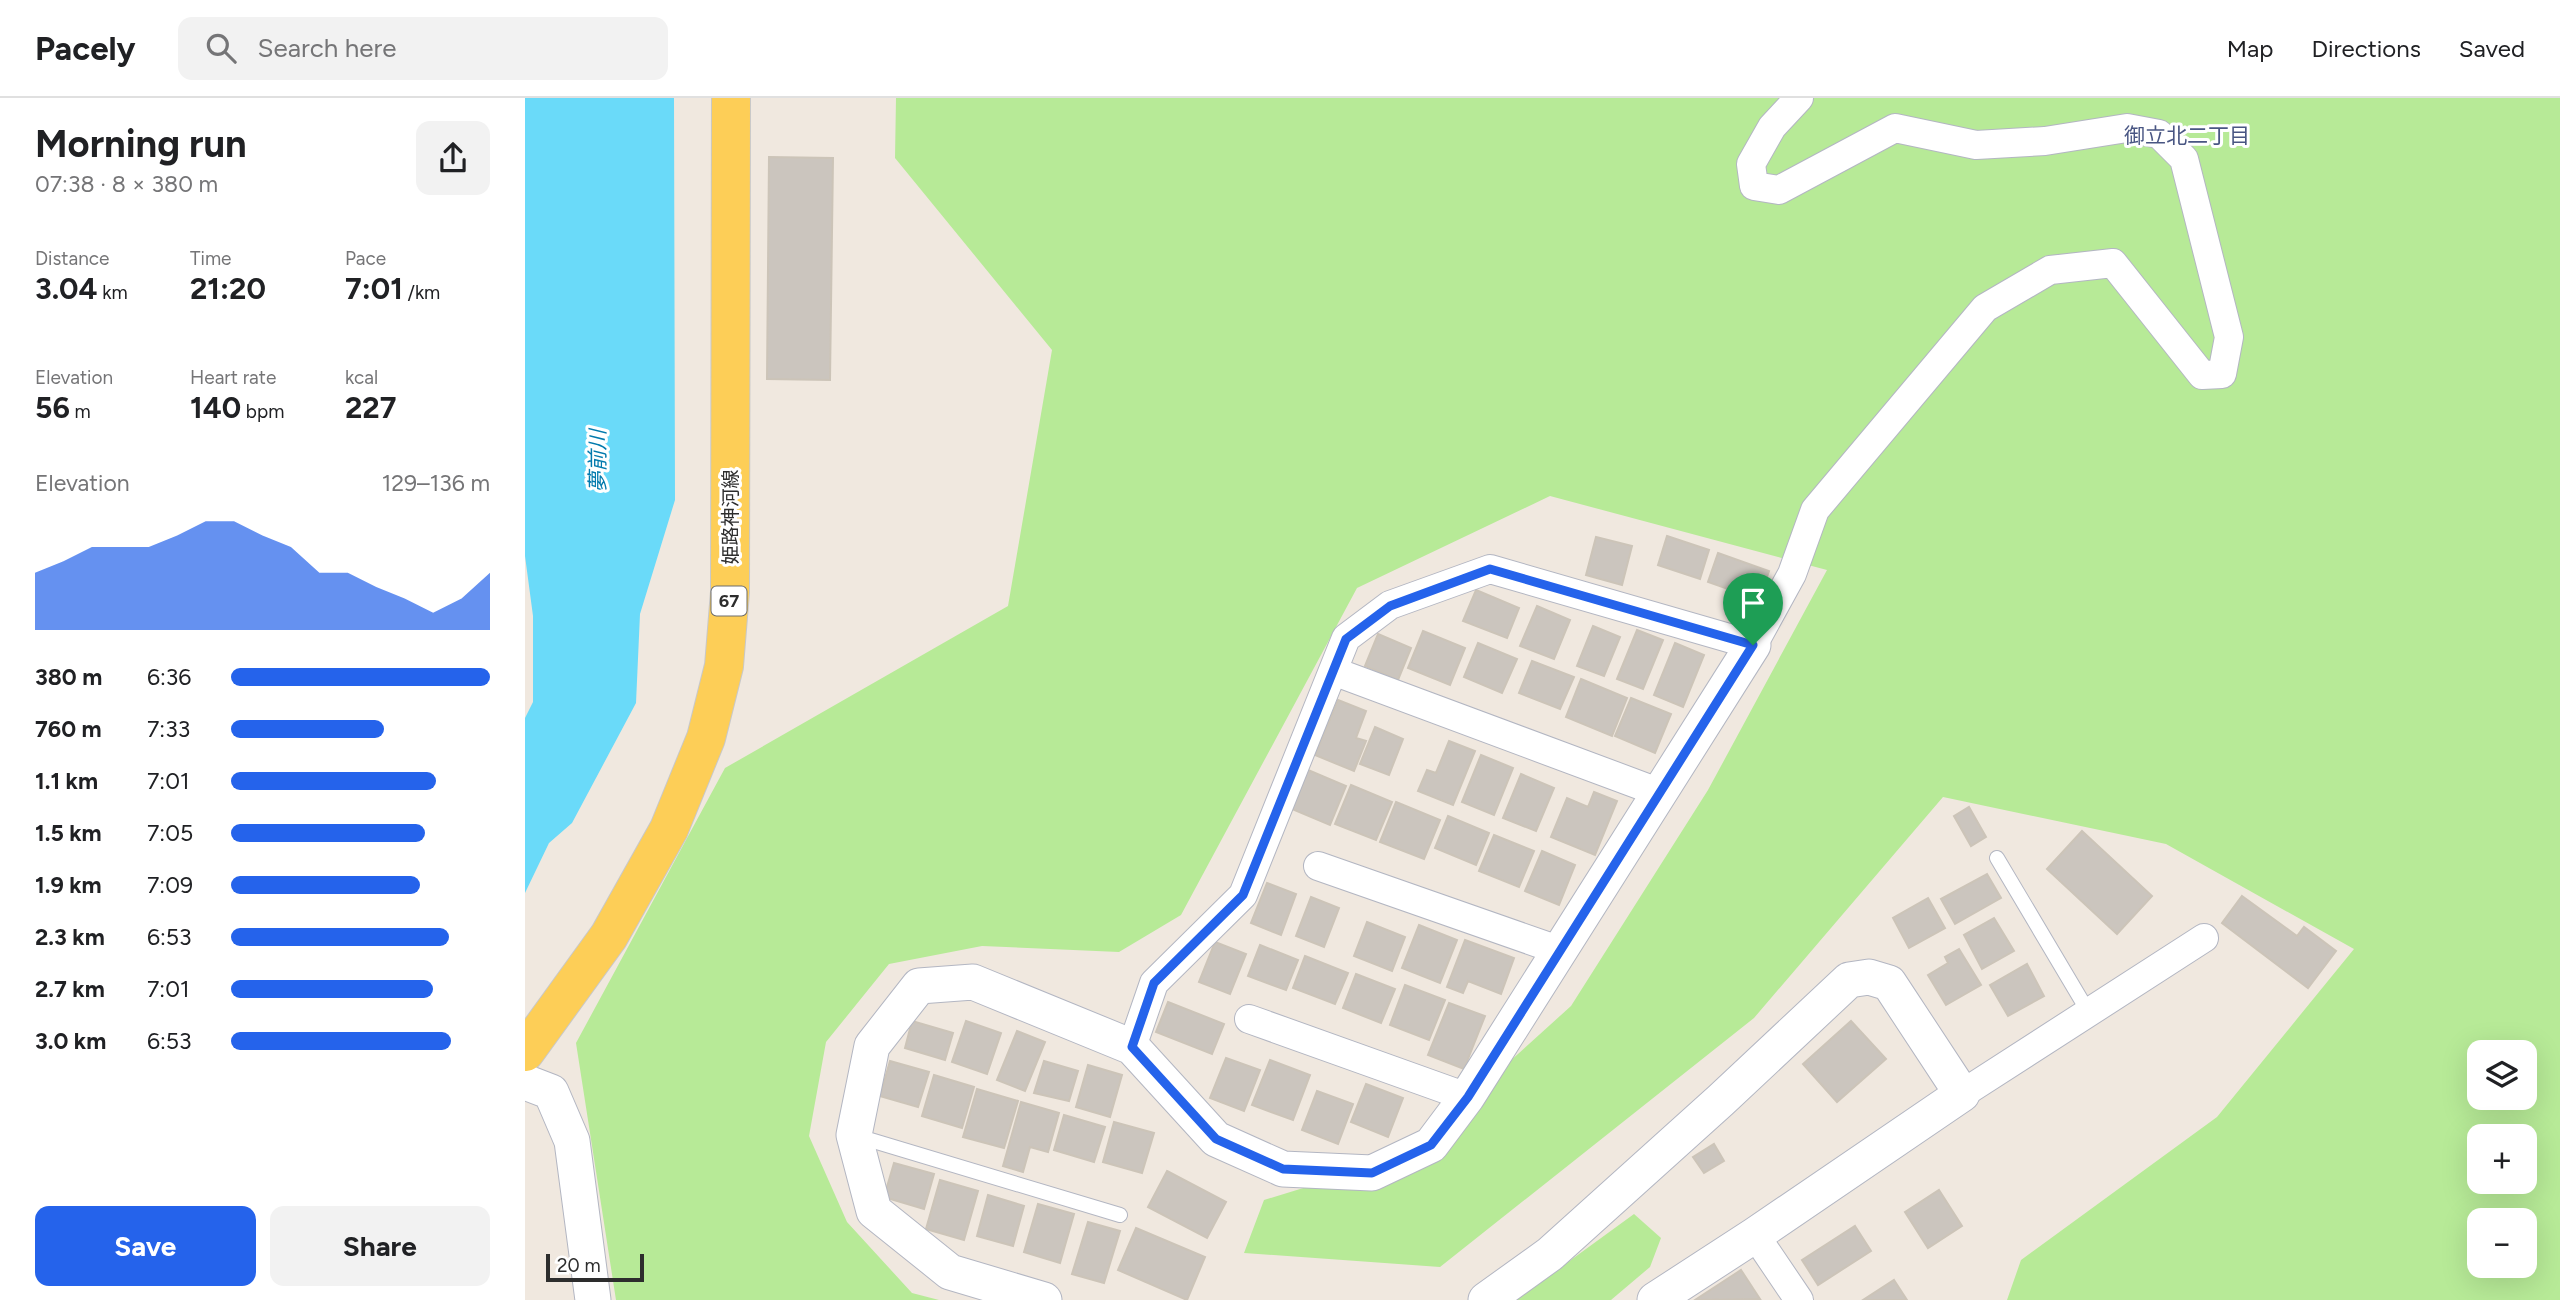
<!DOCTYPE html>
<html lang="en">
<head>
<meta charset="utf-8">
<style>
	body { margin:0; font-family:Figtree,"Noto Sans JP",sans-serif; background:#f2f2f2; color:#202124; height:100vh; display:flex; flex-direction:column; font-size:26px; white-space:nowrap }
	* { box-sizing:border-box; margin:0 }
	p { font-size:23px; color:#757577 }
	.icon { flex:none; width:38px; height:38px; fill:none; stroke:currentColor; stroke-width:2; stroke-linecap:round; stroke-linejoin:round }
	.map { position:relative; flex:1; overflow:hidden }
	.details { display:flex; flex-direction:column; background:#fff; width:525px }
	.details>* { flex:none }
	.fabs { position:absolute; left:1942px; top:942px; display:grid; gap:14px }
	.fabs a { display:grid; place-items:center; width:70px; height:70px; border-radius:14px; background:#fff; box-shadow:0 7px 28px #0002; font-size:35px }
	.scale { position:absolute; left:21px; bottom:18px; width:98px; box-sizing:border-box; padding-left:7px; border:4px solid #2d2d2d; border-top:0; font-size:19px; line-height:24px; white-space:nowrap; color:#2d2d2d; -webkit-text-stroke:5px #fff; paint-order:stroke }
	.pin { position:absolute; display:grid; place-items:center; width:60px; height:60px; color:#fff; margin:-72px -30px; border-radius:50% 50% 50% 0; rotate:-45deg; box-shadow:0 0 7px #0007 }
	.pin .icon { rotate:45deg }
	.round { display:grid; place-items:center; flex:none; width:74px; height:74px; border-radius:14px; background:#f2f2f2 }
	.head { display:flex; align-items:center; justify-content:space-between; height:119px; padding:0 35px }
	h1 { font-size:38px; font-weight:700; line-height:52px }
	.stats { display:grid; grid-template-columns:repeat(3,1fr); gap:10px; height:119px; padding:7px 35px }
	.stats div { display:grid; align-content:center }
	.stats b { font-size:30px; font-weight:700 }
	.stats small { font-size:19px; font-weight:400 }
	.stats p { font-size:19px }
	.chart { height:196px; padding:14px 35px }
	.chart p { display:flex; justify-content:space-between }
	.chart svg { width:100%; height:126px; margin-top:7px; fill:#2563eb; opacity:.7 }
	.button { display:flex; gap:14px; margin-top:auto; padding:14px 35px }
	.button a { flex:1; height:80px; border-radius:14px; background:#2563eb; color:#fff; font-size:28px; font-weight:700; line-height:80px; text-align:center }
	.button a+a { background:#f2f2f2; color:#202124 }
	ul { padding:0 35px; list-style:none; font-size:23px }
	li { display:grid; grid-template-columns:112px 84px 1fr; align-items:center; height:52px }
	li i { height:18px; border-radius:9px; background:#2563eb }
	header { display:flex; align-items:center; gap:42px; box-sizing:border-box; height:98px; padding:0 35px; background:#fff; border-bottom:2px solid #e0e0e0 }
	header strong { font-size:33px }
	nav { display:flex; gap:38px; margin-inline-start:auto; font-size:24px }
	.search { width:490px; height:63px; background:#f2f2f2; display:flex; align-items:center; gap:18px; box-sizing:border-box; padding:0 24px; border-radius:14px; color:#757577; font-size:26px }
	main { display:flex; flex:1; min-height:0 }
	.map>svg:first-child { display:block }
	.green { fill:#b7ea97; fill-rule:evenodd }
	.water { fill:#6adaf9 }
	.building { fill:#cbc5be; stroke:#ccc4b8; stroke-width:2 }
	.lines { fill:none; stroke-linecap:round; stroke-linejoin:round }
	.service-casing { stroke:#b3b6c2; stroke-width:16 }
	.minor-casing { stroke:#b3b6c2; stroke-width:30 }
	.tertiary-casing { stroke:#b3b6c2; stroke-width:37 }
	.primary-casing { stroke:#c8c8c8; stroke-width:40 }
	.service { stroke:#fff; stroke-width:14 }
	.minor { stroke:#fff; stroke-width:28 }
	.tertiary { stroke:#fff; stroke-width:35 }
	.primary { stroke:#fdce57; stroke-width:38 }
	.route-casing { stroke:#fff; stroke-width:14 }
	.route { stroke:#2563eb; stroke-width:9 }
	.labels { text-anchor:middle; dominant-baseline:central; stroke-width:6; stroke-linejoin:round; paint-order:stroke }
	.shield { fill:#fff; stroke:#6c6c6c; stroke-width:2 }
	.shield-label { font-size:18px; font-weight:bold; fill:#2d2d2d }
	.street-label { font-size:19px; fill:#2d2d2d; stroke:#fff }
	.neighbourhood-label { font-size:21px; fill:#495683; stroke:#fff }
	.water-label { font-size:21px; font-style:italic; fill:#027aad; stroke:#fff }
</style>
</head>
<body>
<header>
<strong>Pacely</strong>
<div class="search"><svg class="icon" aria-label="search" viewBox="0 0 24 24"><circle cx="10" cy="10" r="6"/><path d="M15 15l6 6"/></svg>Search here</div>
<nav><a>Map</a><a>Directions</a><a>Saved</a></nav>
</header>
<main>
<section class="details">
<div class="head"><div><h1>Morning run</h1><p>07:38 · 8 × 380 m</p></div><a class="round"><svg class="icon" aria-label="share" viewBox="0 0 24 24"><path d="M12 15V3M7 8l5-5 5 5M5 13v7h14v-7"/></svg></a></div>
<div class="stats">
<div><p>Distance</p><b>3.04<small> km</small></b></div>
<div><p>Time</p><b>21:20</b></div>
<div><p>Pace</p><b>7:01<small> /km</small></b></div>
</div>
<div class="stats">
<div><p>Elevation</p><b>56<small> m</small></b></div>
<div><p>Heart rate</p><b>140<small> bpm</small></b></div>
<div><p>kcal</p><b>227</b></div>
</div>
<div class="chart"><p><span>Elevation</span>129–136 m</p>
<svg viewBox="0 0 160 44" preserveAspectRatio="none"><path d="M0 44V24L10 20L20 15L30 15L40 15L50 11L60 6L70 6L80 11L90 15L100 24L110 24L120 29L130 33L140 38L150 33L160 24V44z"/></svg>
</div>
<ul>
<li><b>380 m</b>6:36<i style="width:100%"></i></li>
<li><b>760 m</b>7:33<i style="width:59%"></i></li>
<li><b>1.1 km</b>7:01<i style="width:79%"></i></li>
<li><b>1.5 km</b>7:05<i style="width:75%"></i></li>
<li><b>1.9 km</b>7:09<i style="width:73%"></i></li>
<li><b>2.3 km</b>6:53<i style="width:84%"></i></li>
<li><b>2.7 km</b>7:01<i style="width:78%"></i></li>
<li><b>3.0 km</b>6:53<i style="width:85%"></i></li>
</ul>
<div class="button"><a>Save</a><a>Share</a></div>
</section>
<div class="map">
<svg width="2035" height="1202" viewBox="0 0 2035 1202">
	<rect width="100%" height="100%" fill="#f0e8df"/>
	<path class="green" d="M371,0H2035V1202H1482L1496,1162L1692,1019L1829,851L1641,746L1418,699L1229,920L915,1169L719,1155L739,1102L879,1059L1046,908L1183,692L1302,472L1025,398L832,490L656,817L594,854L457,848L364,866L301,944L284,1038L322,1124L387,1195L414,1202H91L51,945L200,670L483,508L527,252L370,60ZM1955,954H2000V999H1955ZM1955,1038H2000V1083H1955ZM1955,1122H2000V1167H1955Z
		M1109,1116L1136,1140L1125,1169L1086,1202H991Z"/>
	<path class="water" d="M0,0H149L150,402L115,516L111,605L47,725L24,745L0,795V620L8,604V518L0,458Z"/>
	<path class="building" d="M244,59L308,60L305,282L242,281Z
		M1142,438L1184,452L1175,481L1133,467Z
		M1071,439L1107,448L1097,487L1061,477Z
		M1193,455L1244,473L1234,502L1183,484Z
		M951,492L994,510L982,540L938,523Z
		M1012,508L1045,522L1029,561L995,548Z
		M1068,528L1095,539L1079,578L1052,568Z
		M1112,532L1138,542L1118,591L1092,581Z
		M898,533L940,550L925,587L883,570Z
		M853,536L886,550L873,582L840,568Z
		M953,545L992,561L977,595L939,579Z
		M1150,545L1179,557L1158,609L1129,597Z
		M1007,563L1049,579L1035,611L994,595Z
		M1056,581L1102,600L1087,638L1041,619Z
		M1106,600L1146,616L1130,655L1090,638Z
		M813,602L841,613L831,640L841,643L829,673L790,657Z
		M850,629L878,641L864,677L835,666Z
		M924,643L950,653L928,707L893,693L902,672L911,675Z
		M956,657L988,670L969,717L937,704Z
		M783,672L821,688L805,727L767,711Z
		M996,676L1029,690L1011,733L978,720Z
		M826,687L867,704L851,742L810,726Z
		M1069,694L1092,703L1070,757L1026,739L1042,700L1063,709Z
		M871,704L915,722L899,761L855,744Z
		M1444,709L1461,739L1446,748L1429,718Z
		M923,718L964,735L951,767L910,750Z
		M1557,733L1627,798L1592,836L1522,771Z
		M969,737L1009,753L994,789L954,773Z
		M1017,753L1050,767L1034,807L1000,793Z
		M1462,776L1476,800L1430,826L1416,801Z
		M742,785L771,796L756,837L726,825Z
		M1717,798L1772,838L1779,829L1811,853L1783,890L1697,825Z
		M786,799L814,810L799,849L771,838Z
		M1403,800L1420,830L1384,850L1368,820Z
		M1469,820L1489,853L1457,871L1439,837Z
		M842,824L880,839L867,873L829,858Z
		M894,827L932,842L915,885L877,870Z
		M940,842L989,860L976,896L943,883L938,895L922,889Z
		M690,844L721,856L705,896L674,884Z
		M735,847L773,862L761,892L723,878Z
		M1434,851L1456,887L1421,907L1403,877L1423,865L1420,859Z
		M780,858L823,875L810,906L768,890Z
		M1502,866L1519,898L1483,918L1465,887Z
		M831,876L870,891L856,925L818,910Z
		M880,887L920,902L904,942L865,927Z
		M643,904L699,926L687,956L631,934Z
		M924,905L960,918L939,971L903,957Z
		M387,923L428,935L420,962L380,950Z
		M441,923L476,935L462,976L427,964Z
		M1326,923L1361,961L1312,1004L1278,966Z
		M492,933L520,944L500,993L472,982Z
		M701,960L735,972L719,1013L685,1000Z
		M745,962L785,977L768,1022L727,1007Z
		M365,963L404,974L393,1009L355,998Z
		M519,963L553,973L544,1003L509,995Z
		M563,967L597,977L585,1019L551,1009Z
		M409,977L449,989L437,1030L397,1018Z
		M841,986L878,1000L863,1039L826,1024Z
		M452,991L493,1003L479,1050L438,1039Z
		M792,993L828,1006L813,1046L777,1032Z
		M496,1004L534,1015L523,1054L505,1049L498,1074L478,1068Z
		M539,1017L580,1029L569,1064L529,1052Z
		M589,1024L629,1035L617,1075L578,1064Z
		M1189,1046L1199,1063L1179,1075L1168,1059Z
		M369,1065L409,1076L399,1111L359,1099Z
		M642,1073L701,1104L682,1140L623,1109Z
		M415,1082L453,1093L439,1142L401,1131Z
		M1414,1092L1437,1128L1403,1150L1380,1114Z
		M463,1097L499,1108L488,1148L452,1138Z
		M513,1106L549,1116L535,1165L499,1154Z
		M563,1124L595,1133L579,1185L547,1176Z
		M1330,1128L1346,1153L1293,1187L1277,1162Z
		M611,1130L680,1159L662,1202L593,1172Z
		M1216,1172L1235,1201L1170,1202Z
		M1369,1182L1382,1202H1338Z"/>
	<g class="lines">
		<g class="service-casing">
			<path id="service" d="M1472,760L1564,915
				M332,1038L595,1117"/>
		</g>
		<g class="minor-casing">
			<path id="minor" d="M808,573L1133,694
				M793,768L1036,853
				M724,921L942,999
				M607,949L629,885L718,797L821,540L865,507L965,471L1228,547L1267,476L1290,412L1460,210L1525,172L1588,165L1677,277L1697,276L1704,239L1659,61L1634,36L1602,30L1520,43L1451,47L1370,30L1254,92L1229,88L1226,66L1247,29L1274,0
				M1437,996L1679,840
				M1230,1137L1274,1202"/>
		</g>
		<g class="tertiary-casing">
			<path id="tertiary" d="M0,984L26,994L47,1043L68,1202
				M519,1202L425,1174L349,1113L329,1037L347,948L394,888L448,884L607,949L691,1041L758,1071L847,1075L906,1047L942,999L1228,547
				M961,1202L1025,1156L1196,1002L1324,882L1344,879L1364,885L1437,996L1230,1137L1130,1202"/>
		</g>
		<g class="primary-casing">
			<path id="primary" d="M0,954L84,838L144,731L181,640L199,568L205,494L206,0"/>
		</g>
		<use href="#service" class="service"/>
		<use href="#minor" class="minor"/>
		<use href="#tertiary" class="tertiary"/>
		<use href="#primary" class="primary"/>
	</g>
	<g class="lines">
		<g class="route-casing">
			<path id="route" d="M965,471L1228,547L943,999L906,1047L847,1075L758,1071L691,1041L607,949L629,885L718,797L821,541L865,508Z"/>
		</g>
		<use href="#route" class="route"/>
	</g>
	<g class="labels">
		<rect class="shield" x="186.5" y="488.5" width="35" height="29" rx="5"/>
		<g class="shield-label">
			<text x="204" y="503">67</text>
		</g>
		<g class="street-label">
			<text transform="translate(205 419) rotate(-90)">姫路神河線</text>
		</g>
		<g class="neighbourhood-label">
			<text x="1662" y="37">御立北二丁目</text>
		</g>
		<g class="water-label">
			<text transform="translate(72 363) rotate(-90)">夢前川</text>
		</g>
	</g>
</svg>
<div class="fabs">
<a><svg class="icon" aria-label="layers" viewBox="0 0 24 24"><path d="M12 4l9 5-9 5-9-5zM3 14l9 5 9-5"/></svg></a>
<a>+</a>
<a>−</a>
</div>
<div class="scale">20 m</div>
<div class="pin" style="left:1228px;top:547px;background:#1e9e55"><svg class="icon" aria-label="arrive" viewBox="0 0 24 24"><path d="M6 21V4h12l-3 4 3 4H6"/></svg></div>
</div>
</main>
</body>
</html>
